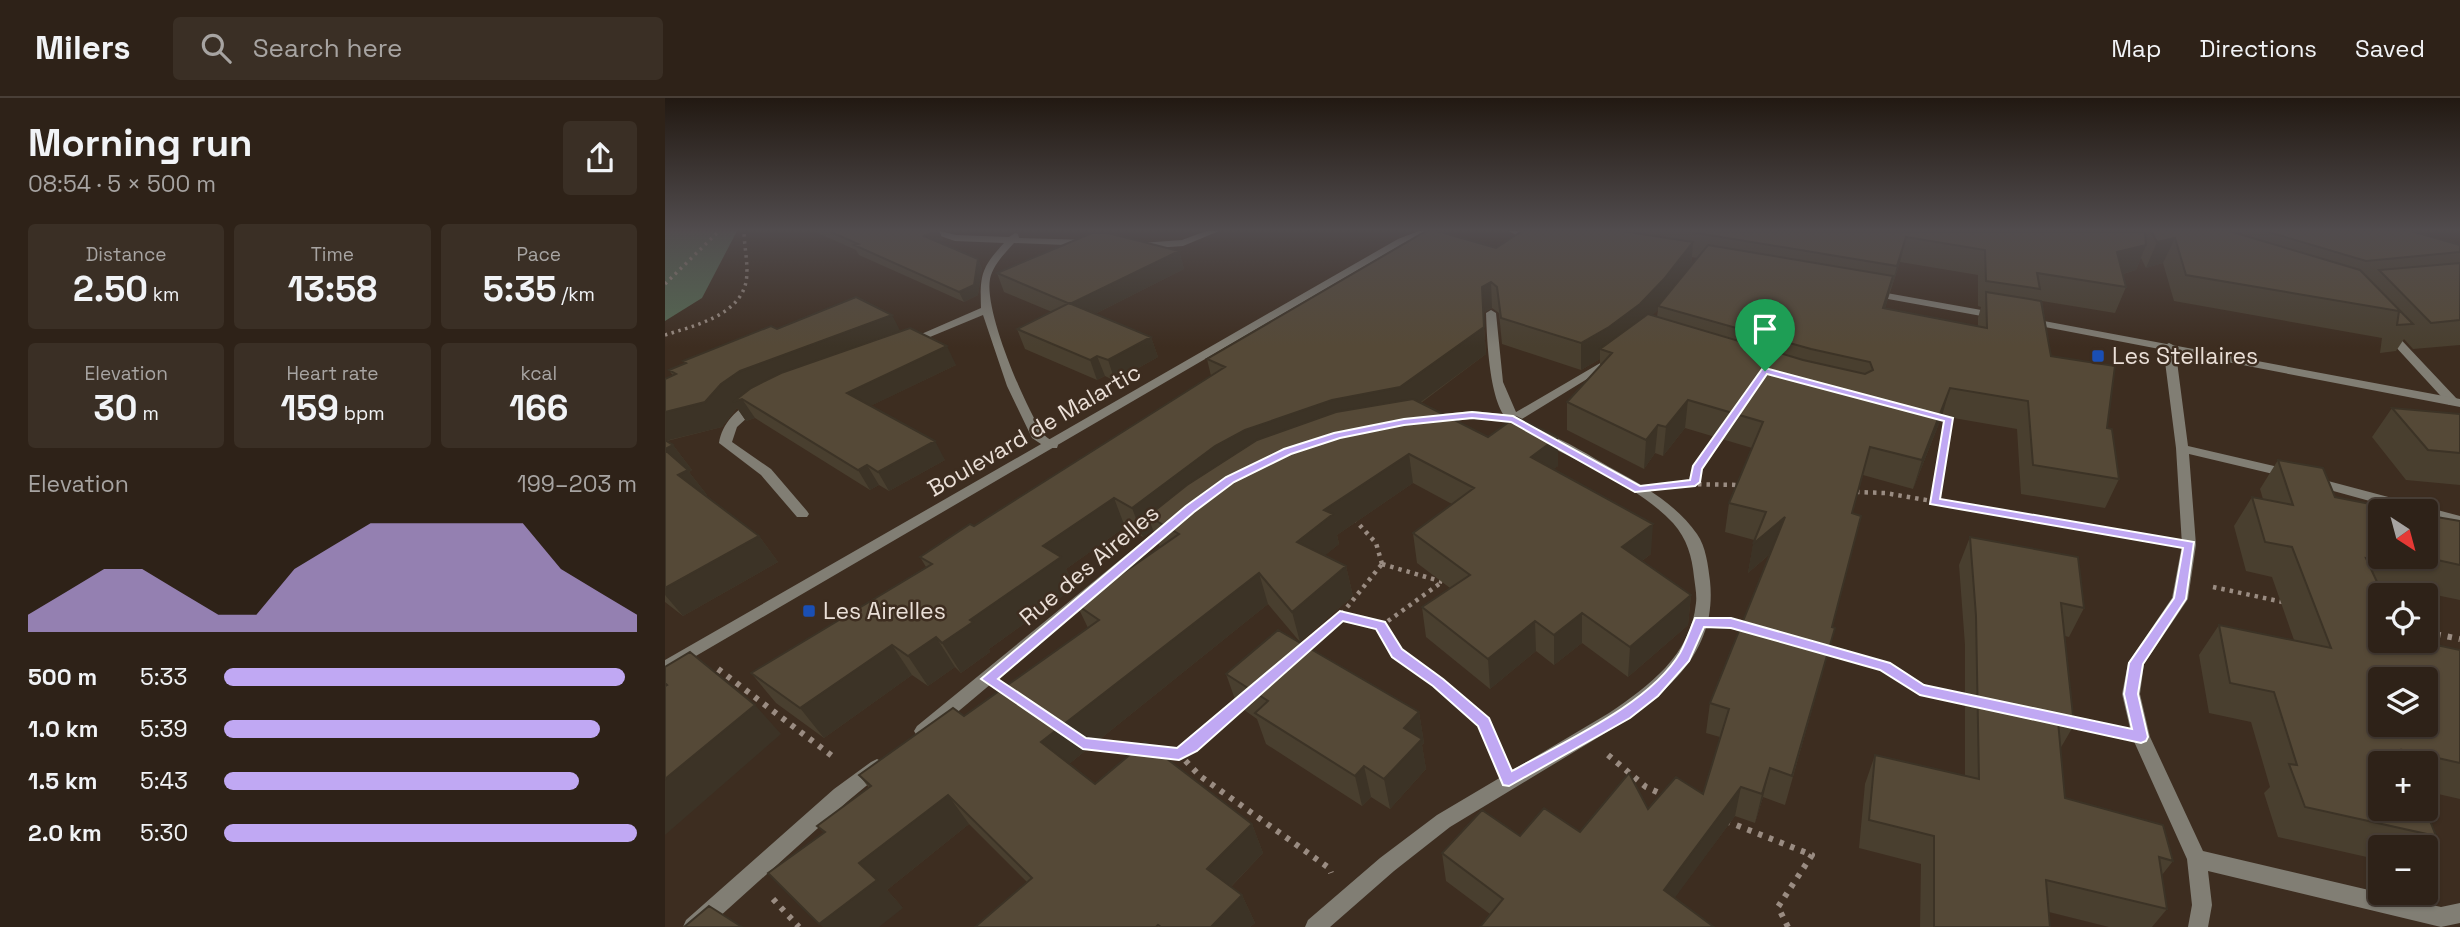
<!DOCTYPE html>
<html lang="en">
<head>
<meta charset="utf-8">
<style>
	body { margin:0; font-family:"Space Grotesk",sans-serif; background:#3a2f25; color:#f1f3f6; height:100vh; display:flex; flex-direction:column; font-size:26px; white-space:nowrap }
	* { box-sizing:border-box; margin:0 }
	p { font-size:23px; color:#a7a4a2 }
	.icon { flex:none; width:38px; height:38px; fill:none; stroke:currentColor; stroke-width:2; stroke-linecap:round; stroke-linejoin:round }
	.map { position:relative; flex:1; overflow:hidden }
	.sheet { display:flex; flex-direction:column; background:#2e2218; width:665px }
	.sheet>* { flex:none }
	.needle { width:46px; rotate:144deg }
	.fabs { position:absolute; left:1703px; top:401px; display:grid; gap:14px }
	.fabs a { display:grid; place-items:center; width:70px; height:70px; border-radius:7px; background:#2e2218; box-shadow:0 2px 5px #0004,0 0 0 2px #493f37; font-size:35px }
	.pin { position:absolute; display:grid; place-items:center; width:60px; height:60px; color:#fff; margin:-72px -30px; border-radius:50% 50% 50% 0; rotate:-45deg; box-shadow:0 0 7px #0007 }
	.pin .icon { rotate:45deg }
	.round { display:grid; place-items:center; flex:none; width:74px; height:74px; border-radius:7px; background:#3a2f25 }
	.headline { display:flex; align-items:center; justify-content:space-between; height:119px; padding:0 28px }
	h1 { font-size:38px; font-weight:800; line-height:52px }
	.figures { display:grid; grid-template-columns:repeat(3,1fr); gap:10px; height:119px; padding:7px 28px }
	.figures div { display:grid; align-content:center; border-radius:7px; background:#3a2f25; text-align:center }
	.figures b { font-size:35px; font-weight:800 }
	.figures small { font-size:19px; font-weight:400 }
	.figures p { font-size:19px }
	.chart { height:196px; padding:14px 28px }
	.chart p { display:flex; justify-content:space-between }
	.chart svg { width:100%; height:126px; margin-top:7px; fill:#c0a8f3; opacity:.7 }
	ul { padding:0 28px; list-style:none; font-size:23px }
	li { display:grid; grid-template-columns:112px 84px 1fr; align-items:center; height:52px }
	li i { height:18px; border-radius:9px; background:#c0a8f3 }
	header { display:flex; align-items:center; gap:42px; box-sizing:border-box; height:98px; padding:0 35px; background:#2e2218; border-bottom:2px solid #493f37 }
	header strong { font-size:33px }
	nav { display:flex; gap:38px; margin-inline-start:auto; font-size:24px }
	.search { width:490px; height:63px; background:#3a2f25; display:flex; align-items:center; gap:18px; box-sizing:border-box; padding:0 24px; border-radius:7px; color:#a7a4a2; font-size:26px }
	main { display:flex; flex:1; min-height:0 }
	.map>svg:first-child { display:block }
	.forest { fill:#556952 }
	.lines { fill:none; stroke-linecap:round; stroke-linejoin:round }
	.path-far2 { stroke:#9a8c82; stroke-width:3.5; stroke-dasharray:2.5 4.5; stroke-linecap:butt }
	.path-far1 { stroke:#9a8c82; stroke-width:4.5; stroke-dasharray:3.5 5; stroke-linecap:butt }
	.path { stroke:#9a8c82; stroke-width:6; stroke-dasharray:4.5 7; stroke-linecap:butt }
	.service { fill:#817e74; fill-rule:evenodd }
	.minor { fill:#817e74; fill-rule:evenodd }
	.tertiary { fill:#817e74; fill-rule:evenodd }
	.wall { fill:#493f2f; fill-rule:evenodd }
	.shaded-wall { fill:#3c3326 }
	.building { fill:#554937; stroke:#3c3326; stroke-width:2; fill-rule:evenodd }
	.route { fill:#c0a8f3; stroke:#fff; stroke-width:2; fill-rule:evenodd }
	.transit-dot { fill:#1a4fb4; stroke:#3d2d20; stroke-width:2.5 }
	.labels { text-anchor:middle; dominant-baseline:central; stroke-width:5; stroke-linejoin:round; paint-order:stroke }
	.poi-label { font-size:23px; fill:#eadfd7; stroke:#3d2d20; text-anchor:start }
	.street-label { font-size:23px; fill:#eadfd7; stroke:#3d2d20 }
</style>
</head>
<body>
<header>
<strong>Milers</strong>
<div class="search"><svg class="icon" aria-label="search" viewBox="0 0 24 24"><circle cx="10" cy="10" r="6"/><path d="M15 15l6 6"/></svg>Search here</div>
<nav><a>Map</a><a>Directions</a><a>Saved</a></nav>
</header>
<main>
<section class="sheet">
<div class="headline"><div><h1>Morning run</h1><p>08:54 · 5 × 500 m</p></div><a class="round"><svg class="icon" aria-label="share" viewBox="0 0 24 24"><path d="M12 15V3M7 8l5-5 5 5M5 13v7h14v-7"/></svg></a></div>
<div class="figures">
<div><p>Distance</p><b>2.50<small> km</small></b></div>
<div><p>Time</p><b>13:58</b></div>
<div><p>Pace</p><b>5:35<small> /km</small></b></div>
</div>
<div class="figures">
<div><p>Elevation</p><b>30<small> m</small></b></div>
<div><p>Heart rate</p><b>159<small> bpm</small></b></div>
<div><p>kcal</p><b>166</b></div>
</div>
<div class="chart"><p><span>Elevation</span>199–203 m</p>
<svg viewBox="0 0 160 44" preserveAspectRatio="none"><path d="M0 44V38L10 30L20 22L30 22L40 30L50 38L60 38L70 22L80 14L90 6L100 6L110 6L120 6L130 6L140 22L150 30L160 38V44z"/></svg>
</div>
<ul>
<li><b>500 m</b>5:33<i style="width:97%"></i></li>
<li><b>1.0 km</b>5:39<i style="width:91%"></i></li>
<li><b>1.5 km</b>5:43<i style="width:86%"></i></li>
<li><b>2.0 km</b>5:30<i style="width:100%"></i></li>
</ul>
</section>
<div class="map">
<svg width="1795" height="829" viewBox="0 0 1795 829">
	<rect width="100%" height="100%" fill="#3d2d20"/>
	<path class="forest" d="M0,133H72L37,200L0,223Z"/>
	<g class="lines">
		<path class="path-far2" d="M0,186L54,133
			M0,237C28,228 74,218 81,184C84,168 79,149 79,133"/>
		<path class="path-far1" d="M1030,384L1032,371L1056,337
			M1016,386L1077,387
			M1191,394L1220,395L1496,442
			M1269,403L1284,322L1274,319
			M689,421L711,445L717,466
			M717,466L778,484L780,482
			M1548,489L1618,504
			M675,518L716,528L719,533
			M716,528L777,484
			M658,533L675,518L717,466"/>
		<path class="path" d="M718,532L732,555L819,624L833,656
			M1760,534L1795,541
			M1158,551L1220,568L1255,592L1304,602
			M637,552L660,532
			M53,571L171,661
			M1405,624L1444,632
			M423,646L477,652
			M489,653L514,656L535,678L664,770L666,775
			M514,656L577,604
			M943,657L981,689L1001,698
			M1061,723L1147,757L1113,809L1123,829
			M108,801L134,829"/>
		<path class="service" d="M826,212L831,215L838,284L854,321L848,325C824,316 822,238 821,215Z"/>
		<path class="minor" d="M261,133H275L291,137L344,139L350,135L353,136L354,140L425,142L430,145L425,148L349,145C340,155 328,167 325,181C319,213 359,306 377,334C380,340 388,342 393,347L392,350H382L367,340L342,288L318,217L248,246H240L238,244L316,210C315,177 316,170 339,145L290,143Z
			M541,133H554L518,148L476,151L471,148L476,145L517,142Z
			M1722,230L1726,231L1792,301L1794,304L1792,307H1784L1718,235L1717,233Z
			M1504,245L1510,248L1523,348L1630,373L1632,376L1625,380L1524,356L1531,447L1523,501L1479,566L1475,596L1485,639L1538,753L1776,809L1795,805V825L1776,829L1543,773L1547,807L1543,829H1523L1527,807L1522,761L1467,639L1457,596L1463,565L1507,500L1517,447L1511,350L1498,248Z
			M949,257L955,260L953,262L852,324L808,321L766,325L760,321L766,317L808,313L846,317Z
			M90,303L96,307L72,329L67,344L106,371L142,413L144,416L142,419H132L96,377L54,345C57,326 72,309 90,303Z
			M876,334C899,341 927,359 948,371C979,388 1012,407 1032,436C1041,449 1043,467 1045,483C1052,551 1008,589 957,625L785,729L729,773L665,829H640L643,822L715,760L772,717L944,615C984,588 1026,557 1031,505C1032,497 1030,487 1029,479C1027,458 1022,441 1008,425C972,387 917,366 871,341L870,338Z
			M1648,379L1795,418V428L1760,419V413H1741L1643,386L1641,383Z
			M504,424L511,429L509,432L264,638L258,640L252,638L249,633L252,628L499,426Z
			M212,661L218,664L221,669L218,674L183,703L43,829H18L21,822L169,691L206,664Z"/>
		<path class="tertiary" d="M754,133H766L739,145L0,576V562L733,141Z
			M844,133H865L880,137C872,142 850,138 844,133Z
			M1205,192L1333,215L1338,218L1333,221L1201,197V193Z
			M1363,220L1795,301V309L1359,225L1358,223Z"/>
	</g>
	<path class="wall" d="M148,133H274L278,142L273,144L313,161L317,171L313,197L299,204L194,157L191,152Z
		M857,133H1746L1795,147V247L1748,251L1739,241L1731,253L1715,255L1717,240L1509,203L1498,165L1481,170L1476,160L1471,172L1458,176L1461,189L1450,215L1377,203L1386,258L1442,330L1454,381L1440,410L1356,396L1352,331L1277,318L1248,391L1198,377L1187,416L1167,529L1170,530L1120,707L1098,699L1090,725L1070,718L1009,800L825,816L781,783L777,755L855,738L915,734L983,711L1038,696L1055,639L1041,635L1045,605L1105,456L1083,475L1089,442L1060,434L1064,405L1087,350L1020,330L998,358L990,355L979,371L902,332V304L935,268V261L916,272L837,246L834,215L827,210L818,215L821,256L756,305L823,339H893V368L888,371L986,456L977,463L1026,497L1023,527L963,579L917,545L889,567L871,553L825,591L761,539L757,509L785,490L752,465L748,435L787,406L748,385L672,437L674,446L660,457L681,468L688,498L635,544L603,506L404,666L430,686L587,726L598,755L566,789L577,797L590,825L585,829H310L362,784L304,726L222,792L238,810L152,728L204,690L194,677L299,618L423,530L412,507L495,449L488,432L478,439L460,429L401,471L410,489L324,551L325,554L296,575L290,569L263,588L247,577L159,640L111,605L86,575L261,469L255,459L309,428L546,278L542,261L831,150ZM1027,159L1032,160L1026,168ZM1235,164L1313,177V208L1316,209L1313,220V228L1220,210ZM993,212L992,219L987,217Z
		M514,153L519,171L430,216L486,239L493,259L450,283L440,278L432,282L360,251L352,231L387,214L339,194L332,175Z
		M112,231L236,233L291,267L205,308L280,362L224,393L214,387L205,392L90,320L81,323L72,310L57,329L2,343L8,347L27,372L24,374L42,397L41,398L94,438L113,464L18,518L0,504V281L8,278L4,272L20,265L18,263Z
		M1727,310L1795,316V387L1741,382L1707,339Z
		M1613,362L1670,399L1715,458H1760L1795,423V502L1723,487L1717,495L1715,542L1795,552V701L1760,693V665H1715L1771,738L1759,749H1715V762L1613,739L1599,695L1605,689L1586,624L1544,615L1534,557L1554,527L1629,542L1607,479L1581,473L1569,428L1587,399L1598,401L1595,391Z
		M1305,439L1419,510L1404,539L1400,538L1409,627L1395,651L1400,700L1508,763L1497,777L1502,811L1487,829H1444L1384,814L1385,829H1255L1256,766L1194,750L1200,686L1210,657L1300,678V547L1294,467Z
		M561,576L754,614L759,645L757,647L761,671L725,711L706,699L697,708L601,646L592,621L572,607Z"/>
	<path class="shaded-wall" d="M272,133H274L278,142L263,148L259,138Z
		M1241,139L1235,164L1225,193L1232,168Z
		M1510,140L1498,165L1481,170L1492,144Z
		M1028,144L1026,170L993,208V212L973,232L935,251V261L916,272V245Z
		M1481,147L1471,172L1442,180L1452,154Z
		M514,153L519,171L412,225L405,206Z
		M313,161L317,171L313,197L299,204L294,194Z
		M1228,178L1222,204L1212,236L1218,210Z
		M826,184L827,210L818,215L817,189Z
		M227,217L239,240L77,301L90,320L81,323L72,310L57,329L0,343V314L75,273Z
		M819,229L821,256L738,317L483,418L488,432L478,439L467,410L550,348L580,332Z
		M486,239L493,259L450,283L443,262Z
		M282,248L291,267L193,314L182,295Z
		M432,258L440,278L432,282L425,262Z
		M1285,290L1277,318L1248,391L1257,362Z
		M1023,302L1020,330L998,358L1001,329Z
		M993,327L990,355L979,371L981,342Z
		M893,339V368L867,388L866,359Z
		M270,343L280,362L224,393L213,374Z
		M8,347L27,372L24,374L42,397L32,402L13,377L0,352V351Z
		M744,356L748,385L672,437L674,446L640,474L632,444L659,412Z
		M202,367L214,387L205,392L193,372Z
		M449,400L460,429L401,471L410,489L324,551L325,554L296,575L277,545L305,522L378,448Z
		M1120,419L1114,448L1083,475L1088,446Z
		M988,426L986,456L955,479L957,449Z
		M94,438L113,464L18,518L0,497V490Z
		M681,468L688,498L635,544L627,514Z
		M594,475L603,506L394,674L376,644Z
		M1026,497L1023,527L963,579L965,549Z
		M917,515V545L889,567V537Z
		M870,523L871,553L825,591L823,561Z
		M271,539L290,569L263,588L243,558Z
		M227,547L247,577L159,640L135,610Z
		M90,607L116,636L0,737V681Z
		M754,614L759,645L757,647L761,671L725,711L719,681L739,630Z
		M699,668L706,699L697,708L690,678Z
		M1105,670L1098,699L1090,725L1097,696Z
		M1076,689L1070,718L995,820L999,792Z
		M283,697L304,726L222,792L238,810L214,829H158L154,826L194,765Z
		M587,726L598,755L555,800L542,771Z
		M577,797L590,825L585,829H546Z"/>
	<path class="building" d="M164,133H272L259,138L313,161L309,187L294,194L189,147L193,146Z
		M761,133H772L831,150L857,133H957L1028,144L999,181L975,206L944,229L916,245L836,220L832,189L826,184L817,189L819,229L735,289L667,302L580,332L550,348L467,410L449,400L378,448L396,459L305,522L308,524L277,545L271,539L243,558L227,547L135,610L86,575L267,466L255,459L305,426L309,428L560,269L542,261Z
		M1020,133L1480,134L1481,147L1452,154L1461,189L1372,175L1375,191L1321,183L1320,152L1241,139L1232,168Z
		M1486,133H1564L1695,172L1748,226L1732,227L1734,213L1521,177L1510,140L1492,144Z
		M1600,133H1746L1795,147V154L1701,163Z
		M427,135H443L514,153L405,206L332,175Z
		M1043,147L1228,178L1218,210L1322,230L1321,194L1376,203L1386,258L1450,268L1442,330L1447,331L1454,381L1368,367L1363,303L1285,290L1257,362L1205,349L1187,415L1196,418L1167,529L1170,530L1127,678L1105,670L1097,696L1076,689L999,792L1049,829H815L838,801L777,755L817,712L855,738L879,710L915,734L964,675L983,711L1011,679L1038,696L1064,611L1045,605L1120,419L1088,446L1101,414L1064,405L1098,324L1023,302L1001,329L993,327L981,342L902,304L947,255L935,251L983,216L1138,262L1200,276L1208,272L1205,264L1146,251L993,208Z
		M1795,165V222L1766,225L1714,172Z
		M191,199L227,217L75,273L56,286L40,304L0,314V281L11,276L4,272L21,265L18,263L106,228L112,231Z
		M404,205L486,239L443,262L432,258L425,262L352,231Z
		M245,230L282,248L182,295L270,343L213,374L202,367L193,372L77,301L68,304L86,290L116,275Z
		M748,301L823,339L851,319L893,339L866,359L988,426L957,449L1026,497L965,549L917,515L889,537L870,523L823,561L757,509L805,477L748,435L809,390L744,356L659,412L668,416L632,444L681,468L627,514L594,475L376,644L430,686L480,644L587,726L542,771L577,797L546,829H496L493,827L491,829H310L367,780L283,697L194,765L212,782L154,826L103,775L160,734L152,728L206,688L194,677L288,610L299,618L434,522L412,507L514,436L483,418L522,387L592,342L671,314Z
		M1727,310L1795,316V355L1763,352Z
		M0,342L8,347L0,351Z
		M0,352L23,372L13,377L94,438L0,490Z
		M1613,362L1658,370L1670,399L1741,413H1715V458H1735L1739,467L1701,460L1718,497H1715V542H1748L1795,552V665L1737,652L1742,665H1715V710H1760L1771,738L1640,709L1624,666L1632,667L1609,594L1565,585L1554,527L1666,550L1627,449L1600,444L1587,399L1628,407ZM1715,581H1760V626H1715Z
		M1760,417L1795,423V467L1754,458H1760Z
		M1305,439L1413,459L1419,510L1396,505L1409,627L1393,623L1400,700L1498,727L1508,763L1494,759L1502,811L1381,782L1385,829H1269V738L1204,722L1210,657L1314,681L1311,518Z
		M613,532L754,614L739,630L757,641L719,681L699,668L690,678L590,615L603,603L561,576Z
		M25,554L90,607L0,681V588L2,587L0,585V569Z
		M44,808L77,829H19Z"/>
	<linearGradient id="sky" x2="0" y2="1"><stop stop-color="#221912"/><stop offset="0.53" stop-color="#514c4e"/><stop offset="1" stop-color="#514c4e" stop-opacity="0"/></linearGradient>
	<rect width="1795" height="249" fill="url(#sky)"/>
	<path class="route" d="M1100,270L1288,320L1275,401L1529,444L1521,501L1478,566L1473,596L1483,639L1481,643L1476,645L1255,597L1215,572L1066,530L1039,529L1024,563L993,598L965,620L844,688L838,687L813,628L768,588L727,559L711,531L678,523L532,653L514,662L418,651L316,581L521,408L561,379L619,351L669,335L739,321L807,314L848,318L975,388L1025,382L1028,368L1097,271ZM1102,276L1279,323L1265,406L1518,450L1509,500L1464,565L1459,596L1467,631L1259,587L1225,565L1066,520H1030C1025,532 1021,544 1015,555C985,606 898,644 847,673L824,620L778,581L737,551L720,524L675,513L512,650L421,640L333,581L529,414L569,384L626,356L675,340L739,327L807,320L846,324L970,394L1030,388L1035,384L1037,371Z"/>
	<g class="transit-dot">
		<rect x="1426" y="251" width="14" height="14" rx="3.5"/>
		<rect x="137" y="506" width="14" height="14" rx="3.5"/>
	</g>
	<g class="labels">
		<g class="poi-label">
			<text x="1447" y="258">Les Stellaires</text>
			<text x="158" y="513">Les Airelles</text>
		</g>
		<g class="street-label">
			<text transform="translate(369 332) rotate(-30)">Boulevard de Malartic</text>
			<text transform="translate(424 467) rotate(-40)">Rue des Airelles</text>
		</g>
	</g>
</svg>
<div class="fabs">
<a><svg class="needle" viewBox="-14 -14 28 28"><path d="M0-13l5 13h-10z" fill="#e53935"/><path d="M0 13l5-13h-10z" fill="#a7a4a2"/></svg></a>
<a><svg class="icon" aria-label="locate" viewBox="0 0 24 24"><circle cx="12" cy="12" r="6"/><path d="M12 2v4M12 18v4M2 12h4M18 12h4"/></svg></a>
<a><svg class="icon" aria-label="layers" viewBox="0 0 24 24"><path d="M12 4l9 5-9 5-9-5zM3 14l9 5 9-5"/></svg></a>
<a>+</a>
<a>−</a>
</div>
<div class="pin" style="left:1100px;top:273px;background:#1e9e55"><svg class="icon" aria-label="arrive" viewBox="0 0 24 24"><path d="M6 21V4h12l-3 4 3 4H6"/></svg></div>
</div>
</main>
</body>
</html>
